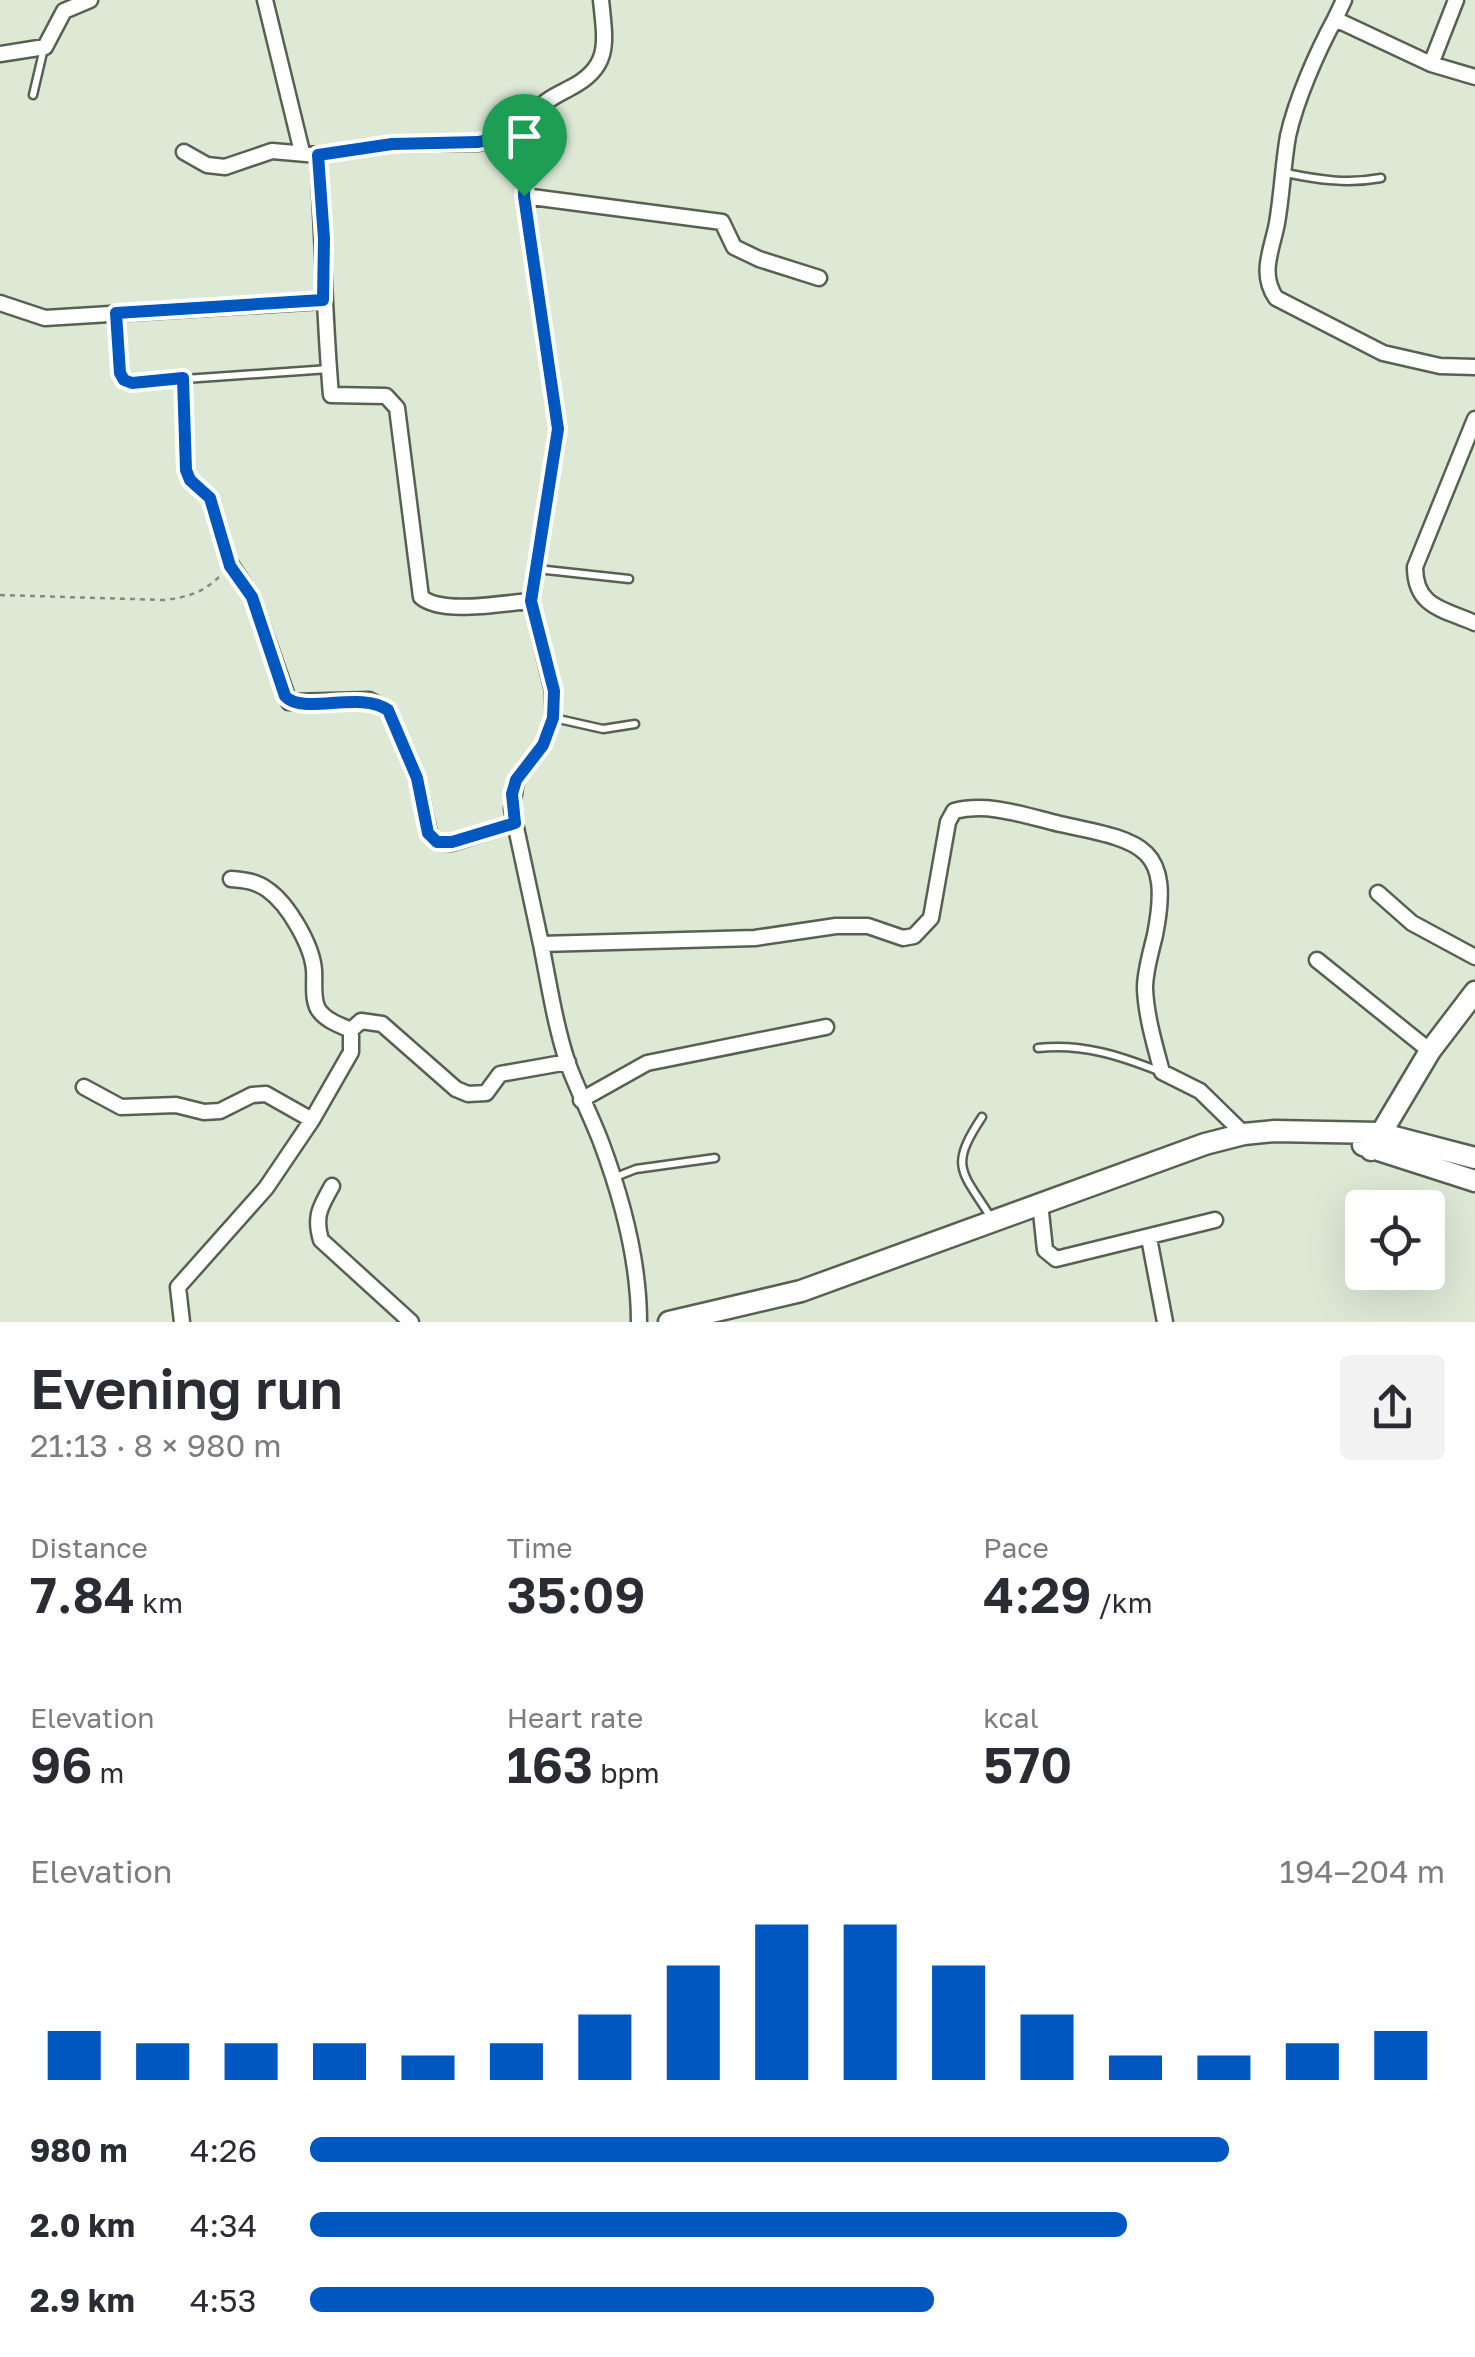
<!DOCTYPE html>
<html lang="en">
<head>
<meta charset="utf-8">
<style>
	body { margin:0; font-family:"Golos Text",sans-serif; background:#f2f2f3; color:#2b2b33; height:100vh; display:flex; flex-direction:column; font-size:38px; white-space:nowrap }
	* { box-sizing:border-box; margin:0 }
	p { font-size:32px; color:#7c7c81 }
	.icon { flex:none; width:55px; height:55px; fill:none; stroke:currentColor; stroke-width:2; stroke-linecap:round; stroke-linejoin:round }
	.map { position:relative; height:1322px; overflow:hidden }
	.drawer { display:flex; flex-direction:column; background:#fff; flex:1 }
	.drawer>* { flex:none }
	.tools { position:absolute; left:1345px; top:1190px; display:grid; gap:20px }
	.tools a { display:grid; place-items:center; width:100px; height:100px; border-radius:10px; background:#fff; box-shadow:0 10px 40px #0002; font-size:50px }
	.pin { position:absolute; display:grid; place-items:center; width:85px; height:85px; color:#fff; margin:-102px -42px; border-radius:50% 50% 50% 0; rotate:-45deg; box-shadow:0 0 10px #0007 }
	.pin .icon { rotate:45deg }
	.round { display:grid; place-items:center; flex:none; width:105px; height:105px; border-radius:10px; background:#f2f2f3 }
	.overview { display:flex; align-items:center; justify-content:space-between; height:170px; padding:0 30px }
	h1 { font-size:55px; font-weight:600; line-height:75px }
	.stats { display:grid; grid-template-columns:repeat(3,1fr); gap:15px; height:170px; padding:10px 30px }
	.stats div { display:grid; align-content:center }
	.stats b { font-size:50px; font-weight:600 }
	.stats small { font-size:28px; font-weight:400 }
	.stats p { font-size:28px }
	.chart { height:280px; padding:20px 30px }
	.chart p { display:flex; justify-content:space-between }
	.chart svg { width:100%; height:180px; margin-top:10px; stroke:#0057c0; stroke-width:6 }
	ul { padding:0 30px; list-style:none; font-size:32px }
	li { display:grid; grid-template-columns:160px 120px 1fr; align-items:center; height:75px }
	li i { height:25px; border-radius:12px; background:#0057c0 }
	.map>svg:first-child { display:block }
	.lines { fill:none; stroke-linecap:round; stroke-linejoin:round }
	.lane-casing { stroke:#576151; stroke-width:11 }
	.street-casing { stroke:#576151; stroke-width:19 }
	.secondary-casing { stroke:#576151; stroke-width:25 }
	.path { stroke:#838b7e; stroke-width:2.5; stroke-dasharray:5 5; stroke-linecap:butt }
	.lane { stroke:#fff; stroke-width:6 }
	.street { stroke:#fff; stroke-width:14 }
	.secondary { stroke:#fff; stroke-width:20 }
	.route-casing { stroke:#fff; stroke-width:20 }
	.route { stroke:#0057c0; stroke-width:12 }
</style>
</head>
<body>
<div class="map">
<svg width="1475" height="1322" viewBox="0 0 1475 1322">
	<rect width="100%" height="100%" fill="#dde8d5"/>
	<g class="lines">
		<g class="lane-casing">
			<path id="lane" d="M33,95L44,48
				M1286,173C1319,180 1348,184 1381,178
				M116,315L120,373L128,383L329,369
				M183,379L185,470L190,480
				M537,569L629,579
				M554,718L603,729L635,724
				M1038,1048C1082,1043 1121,1056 1161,1072
				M982,1117C949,1167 961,1170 990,1216
				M613,1178L636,1169L715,1158"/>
		</g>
		<g class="street-casing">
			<path id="street" d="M265,0L302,152
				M1335,19L1344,0
				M0,54L45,47L64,11L90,0
				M1431,64L1456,0
				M1475,77L1431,64L1335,19C1317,52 1296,100 1288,136C1283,165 1282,194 1277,223C1272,250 1259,273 1276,298L1383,353L1440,366L1475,367
				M184,152L207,165L225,167L272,151L318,155L393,144L478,143L526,132
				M318,155C323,235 324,315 331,395L386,396L397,408L421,597C442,615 503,603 531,601
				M524,196L722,222L734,247L759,259L819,278
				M0,303L45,318L323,301
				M1475,419L1415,567C1415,607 1443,609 1475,623
				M231,565L252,597L289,702L369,700L388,710L417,779L429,833L437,842L452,843L515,823
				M1378,893L1412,923L1475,957
				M541,944L512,809L516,780L543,745L553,718V691L531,601L558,429L524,196C524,169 519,133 537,110C545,100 559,94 570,88C612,67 605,41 601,0
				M1317,960L1430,1051
				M351,1030L361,1021L382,1024L456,1089L468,1094L486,1093L500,1074L568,1062
				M84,1087L121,1107L176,1105L204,1112L220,1111L252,1095L266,1094L312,1120
				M581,1100L647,1063L826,1027
				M332,1186C320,1207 314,1217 321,1240L411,1322
				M1040,1203L1045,1250L1056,1259L1215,1220
				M1149,1238L1165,1322
				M182,1322L178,1287L266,1188L312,1120L351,1052V1030C339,1025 325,1020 318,1009C312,998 315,982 314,970C312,945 288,904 268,890C256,881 244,880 231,879
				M639,1322C639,1263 622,1198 601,1142C591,1116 578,1091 568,1064C555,1025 549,984 541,944L755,938L836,926H868L903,938L914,936L931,918L948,822L954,811C989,802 1026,816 1060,824C1140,841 1173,844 1155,935C1151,952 1145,971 1145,988C1146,1016 1155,1046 1162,1072L1200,1091L1244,1134"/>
		</g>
		<g class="secondary-casing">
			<path id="secondary" d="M1363,1145L1475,1181
				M1371,1150L1430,1051L1475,992
				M669,1322L801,1291L1205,1144L1244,1134L1274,1131L1379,1133L1475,1158"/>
		</g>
		<path class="path" d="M199,487L210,497L227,552
			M0,595L164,600C188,597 203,593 221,575"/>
		<use href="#lane" class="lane"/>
		<use href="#street" class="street"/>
		<use href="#secondary" class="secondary"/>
	</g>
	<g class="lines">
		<g class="route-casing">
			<path id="route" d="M526,132L524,196L558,429L531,601L554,691L553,718L543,745L516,780L512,794L515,823L452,842H437L428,833L417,778L388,710C360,690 303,716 285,696L252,597L230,566L210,498L190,480L186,470L183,378L132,383L124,380L120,373L116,313L323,300L324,239L318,155L392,144L478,142Z"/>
		</g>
		<use href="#route" class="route"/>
	</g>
</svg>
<div class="tools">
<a><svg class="icon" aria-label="locate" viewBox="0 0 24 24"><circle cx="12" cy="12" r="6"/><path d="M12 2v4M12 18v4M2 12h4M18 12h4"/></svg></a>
</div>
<div class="pin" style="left:524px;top:196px;background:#1e9e55"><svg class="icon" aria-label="arrive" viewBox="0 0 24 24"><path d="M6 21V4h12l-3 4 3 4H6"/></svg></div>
</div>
<section class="drawer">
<div class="overview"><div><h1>Evening run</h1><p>21:13 · 8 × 980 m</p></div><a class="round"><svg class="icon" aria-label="share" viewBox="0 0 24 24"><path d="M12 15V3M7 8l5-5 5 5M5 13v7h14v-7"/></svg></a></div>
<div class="stats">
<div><p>Distance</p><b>7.84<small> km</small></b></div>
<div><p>Time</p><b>35:09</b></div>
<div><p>Pace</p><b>4:29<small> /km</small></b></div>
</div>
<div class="stats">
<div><p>Elevation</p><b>96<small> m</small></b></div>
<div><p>Heart rate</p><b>163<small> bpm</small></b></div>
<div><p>kcal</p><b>570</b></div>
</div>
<div class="chart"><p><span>Elevation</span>194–204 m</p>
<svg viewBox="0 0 160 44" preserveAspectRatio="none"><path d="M5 44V32M15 44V35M25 44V35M35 44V35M45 44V38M55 44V35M65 44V28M75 44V16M85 44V6M95 44V6M105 44V16M115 44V28M125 44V38M135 44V38M145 44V35M155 44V32"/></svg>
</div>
<ul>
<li><b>980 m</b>4:26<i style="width:81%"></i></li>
<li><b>2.0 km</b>4:34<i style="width:72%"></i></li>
<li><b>2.9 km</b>4:53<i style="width:55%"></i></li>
</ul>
</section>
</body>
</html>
